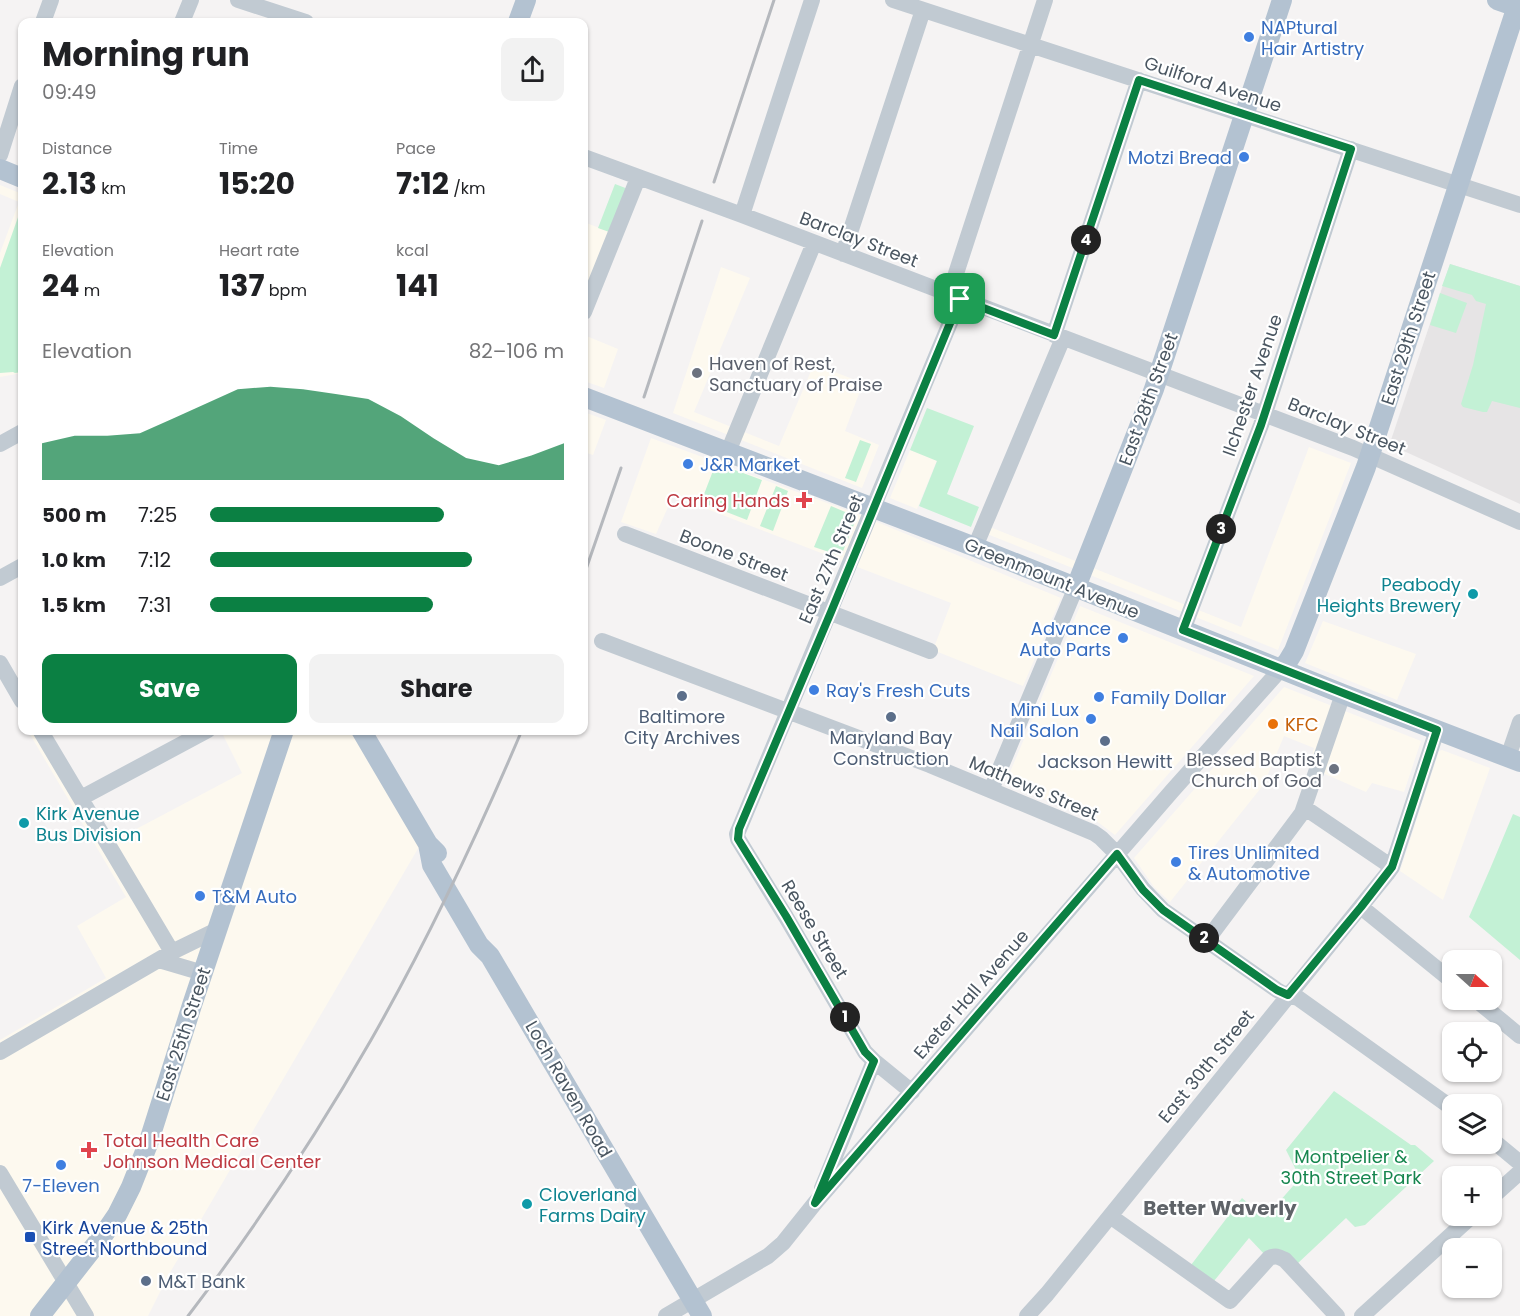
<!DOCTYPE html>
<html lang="en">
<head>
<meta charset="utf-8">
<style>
	body { margin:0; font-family:Poppins,sans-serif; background:#f2f2f2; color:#202124; height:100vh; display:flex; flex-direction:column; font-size:22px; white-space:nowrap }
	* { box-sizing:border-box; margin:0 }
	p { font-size:20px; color:#757577 }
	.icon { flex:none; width:33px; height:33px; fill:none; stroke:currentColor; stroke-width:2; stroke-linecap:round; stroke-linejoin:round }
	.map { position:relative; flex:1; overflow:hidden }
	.drawer { position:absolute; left:18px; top:18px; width:570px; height:717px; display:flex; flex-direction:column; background:#fff; border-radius:12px; box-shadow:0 2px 4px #0004 }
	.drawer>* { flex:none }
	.needle { width:39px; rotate:111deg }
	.fabs { position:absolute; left:1442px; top:950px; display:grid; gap:12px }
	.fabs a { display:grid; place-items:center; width:60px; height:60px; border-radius:12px; background:#fff; box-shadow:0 2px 4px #0004; font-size:30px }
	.pin { position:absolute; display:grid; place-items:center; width:51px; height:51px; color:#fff; margin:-26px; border-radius:12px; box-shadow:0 3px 9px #0006 }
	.km { position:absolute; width:30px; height:30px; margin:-15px; border-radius:50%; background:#222; color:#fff; font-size:16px; line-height:30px; text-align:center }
	.round { display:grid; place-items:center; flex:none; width:63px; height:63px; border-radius:12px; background:#f2f2f2 }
	.head { display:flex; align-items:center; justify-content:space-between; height:102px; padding:0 24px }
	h1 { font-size:33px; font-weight:700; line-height:45px }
	.metrics { display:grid; grid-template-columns:repeat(3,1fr); gap:9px; height:102px; padding:6px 24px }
	.metrics div { display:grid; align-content:center }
	.metrics b { font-size:30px; font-weight:700 }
	.metrics small { font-size:16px; font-weight:400 }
	.metrics p { font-size:16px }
	.chart { height:168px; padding:12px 24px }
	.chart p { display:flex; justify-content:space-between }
	.chart svg { width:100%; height:108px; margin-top:6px; fill:#0b8043; opacity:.7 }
	.action { display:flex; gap:12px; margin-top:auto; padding:12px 24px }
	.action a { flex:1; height:69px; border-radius:12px; background:#0b8043; color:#fff; font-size:24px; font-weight:700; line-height:69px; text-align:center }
	.action a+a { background:#f2f2f2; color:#202124 }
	ul { padding:0 24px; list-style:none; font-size:20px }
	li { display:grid; grid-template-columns:96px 72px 1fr; align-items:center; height:45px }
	li i { height:15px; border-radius:8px; background:#0b8043 }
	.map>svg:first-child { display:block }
	.commercial { fill:#fdf9ef }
	.education { fill:#e6e4e5 }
	.green { fill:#c3f1d5 }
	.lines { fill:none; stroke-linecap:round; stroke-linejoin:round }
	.minor { stroke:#c1cad2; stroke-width:16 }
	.major { stroke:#b3c2d1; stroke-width:20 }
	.rail { stroke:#b5b8bd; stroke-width:3 }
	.route-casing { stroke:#fff; stroke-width:12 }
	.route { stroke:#0b8043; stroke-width:8 }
	.shop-dot { fill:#3f7fe0; stroke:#fff; stroke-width:2 }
	.worship-dot { fill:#6b7280; stroke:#fff; stroke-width:2 }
	.health-dot { fill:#e0444e; stroke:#fff; stroke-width:2 }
	.culture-dot { fill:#0f9aa8; stroke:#fff; stroke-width:2 }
	.service-dot { fill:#5c6f8a; stroke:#fff; stroke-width:2 }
	.food-dot { fill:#e8710a; stroke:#fff; stroke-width:2 }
	.transit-dot { fill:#1a4fb4; stroke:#fff; stroke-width:2 }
	.labels { text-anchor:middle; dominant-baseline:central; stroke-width:4.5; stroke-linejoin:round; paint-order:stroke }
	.shop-label { font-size:18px; fill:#366cbe; stroke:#fff; text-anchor:start }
	.street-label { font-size:18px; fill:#4a5661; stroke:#fff }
	.worship-label { font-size:18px; fill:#5b616d; stroke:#fff; text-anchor:start }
	.health-label { font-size:18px; fill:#be3a42; stroke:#fff; text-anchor:end }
	.culture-label { font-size:18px; fill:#0d838f; stroke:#fff; text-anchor:start }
	.service-label { font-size:18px; fill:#4e5e75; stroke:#fff }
	.food-label { font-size:18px; fill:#c56008; stroke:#fff; text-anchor:start }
	.park-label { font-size:18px; fill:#17864f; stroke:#fff }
	.transit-label { font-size:18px; fill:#164399; stroke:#fff; text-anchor:start }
	.neighbourhood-label { font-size:20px; font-weight:bold; fill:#5f6368; stroke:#fff }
</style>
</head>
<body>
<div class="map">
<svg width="1520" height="1316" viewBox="0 0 1520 1316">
	<rect width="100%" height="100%" fill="#f5f3f3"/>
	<path class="commercial" d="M0,185L22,194V373L0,377V253L19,202L0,194Z
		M584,222L612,233L584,304Z
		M721,267L750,278L694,412L779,446L814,364L863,383L845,431L879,445L862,488L673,413Z
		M584,335L618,349L604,388L584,381Z
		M584,412L606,420L593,455L584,452Z
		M651,438L860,515L1061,598L1023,686L933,650L951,603L673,496L656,534L621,522Z
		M1309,447L1351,463L1278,650L987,534L990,527L1241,627Z
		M910,450L937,460L917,509L890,498Z
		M1080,606L1254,676L1115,835L1091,817L1005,784Z
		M1323,621L1416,654L1397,700L1305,663Z
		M1284,687L1421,741L1404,792L1372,783L1366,792L1309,767L1314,748L1284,736L1264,784L1170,902L1154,887L1134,858Z
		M28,731H39L106,845L242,773L221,731H354L423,840L168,1276L148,1316H0V1040L106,978L77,926L126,897Z
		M1442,750L1490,768L1443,900L1400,871L1439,751Z"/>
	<path class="education" d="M1450,264L1520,286V504L1395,447L1391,440Z"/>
	<path class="green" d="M615,184L628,189L612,233L598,228Z
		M22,206V372L15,373L13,372L0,373V268Z
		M1450,264L1520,286V408L1492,401L1487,412H1483L1463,407L1461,404L1473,365L1486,304L1476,301L1472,295L1442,286Z
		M1440,293L1467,303L1456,333L1430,325Z
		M927,408L974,426L947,494L979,507L971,527L919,506L937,461L910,450Z
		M860,440L871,444L856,482L845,478Z
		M716,463L762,480L747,520L701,502Z
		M776,486L788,491L773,531L760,526Z
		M831,506L857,517L841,556L814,547Z
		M1513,814L1520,817V960L1469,917L1490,869Z
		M1334,1091L1411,1145H1415L1434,1161L1365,1225L1355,1227L1346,1218L1297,1264L1266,1256L1249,1238L1214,1281L1191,1265L1242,1198L1265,1218L1300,1178L1286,1150Z"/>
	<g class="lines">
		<path class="minor" d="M238,0L306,22
			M893,0L1520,205
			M43,22L51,0
			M182,22L191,0
			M0,155L22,86
			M584,157L742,215L1353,448L1520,522
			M742,215L812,0
			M843,254L923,10
			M949,295L1045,0
			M584,312L638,178
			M1054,335L1139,80
			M0,444L22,432
			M728,452L814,243
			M625,534L930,651
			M975,547L1063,338
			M0,578L22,566
			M1183,630L1261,425L1351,149
			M602,641L930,765L1094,833L1101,838L1117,854L1143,889L1163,910L1277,990L1282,993L1298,998L1452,1108
			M0,663L22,701
			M40,730L172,952
			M1508,757L1520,722
			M991,790L1076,587
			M81,798L208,730
			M1305,808L1392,867
			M1361,907L1452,981
			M1207,940L1302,813L1343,694
			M159,960L203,973
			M1475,999L1520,1036
			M0,1052L172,952L217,930
			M912,1092L874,1061L865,1052L786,917L738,839L737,834L960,299
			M1491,1139L1520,1163
			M0,1173L86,1316
			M822,1188L874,1061
			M1491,1198L1520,1172
			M1110,1216L1230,1301L1269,1258C1276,1255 1279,1257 1285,1260L1337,1316
			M666,1316L768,1256L783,1243L815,1203L1172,791L1281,669
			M1027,1316L1047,1294L1387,874L1392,867L1437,730
			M1362,1316L1473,1215"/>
		<path class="major" d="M1497,0L1520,8
			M518,22L526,0
			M0,169L22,178
			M584,397L975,547L1343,694L1520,762
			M1076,587L1154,389L1282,0
			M1281,669L1288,661L1294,651L1366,467L1519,0
			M361,730L428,844L437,853
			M428,844L432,865L479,945L490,956L702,1316
			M40,1316L104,1234L117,1215L131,1187L148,1144L192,1005L284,730"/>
		<path class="rail" d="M714,182L774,0
			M644,397L702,221
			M584,575L621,468
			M188,1316C255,1228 316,1136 371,1040C428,940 477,836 522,730"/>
	</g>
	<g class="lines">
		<g class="route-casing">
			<path id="route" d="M1139,80L1351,149L1261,425L1183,630L1437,730L1392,867L1361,907L1288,995L1277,990L1163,910L1143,890L1117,854L815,1203L874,1061L865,1052L786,916L738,839L739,829L831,612L960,299L1054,335Z"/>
		</g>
		<use href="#route" class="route"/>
	</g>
	<g class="shop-dot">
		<circle cx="1249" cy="37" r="6"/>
		<circle cx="1244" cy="157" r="6"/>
		<circle cx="688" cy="464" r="6"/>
		<circle cx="1123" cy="638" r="6"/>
		<circle cx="814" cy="690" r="6"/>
		<circle cx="1099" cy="697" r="6"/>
		<circle cx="1091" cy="719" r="6"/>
		<circle cx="1176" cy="862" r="6"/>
		<circle cx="200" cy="896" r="6"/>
		<circle cx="61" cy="1165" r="6"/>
	</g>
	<g class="worship-dot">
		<circle cx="697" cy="373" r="6"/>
		<circle cx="1334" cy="769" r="6"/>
	</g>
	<g class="health-dot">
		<path d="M801 491h6v6h6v6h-6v6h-6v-6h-6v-6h6z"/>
		<path d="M86 1141h6v6h6v6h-6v6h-6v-6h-6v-6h6z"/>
	</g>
	<g class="culture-dot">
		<circle cx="1473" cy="594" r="6"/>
		<circle cx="24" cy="823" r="6"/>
		<circle cx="527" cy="1204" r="6"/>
	</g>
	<g class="service-dot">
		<circle cx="682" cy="696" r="6"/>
		<circle cx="891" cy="717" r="6"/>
		<circle cx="1105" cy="741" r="6"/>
		<circle cx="146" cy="1281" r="6"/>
	</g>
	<circle class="food-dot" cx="1273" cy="724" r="6"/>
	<rect class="transit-dot" x="24" y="1231" width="12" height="12" rx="3"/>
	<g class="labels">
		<g class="shop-label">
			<text x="1261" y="27">NAPtural<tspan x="1261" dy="21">Hair Artistry</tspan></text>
			<text x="1232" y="157" text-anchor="end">Motzi Bread</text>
			<text x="700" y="464">J&amp;R Market</text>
			<text x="1111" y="628" text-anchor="end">Advance<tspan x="1111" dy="21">Auto Parts</tspan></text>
			<text x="826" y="690">Ray's Fresh Cuts</text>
			<text x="1111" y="697">Family Dollar</text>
			<text x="1079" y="709" text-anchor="end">Mini Lux<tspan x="1079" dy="21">Nail Salon</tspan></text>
			<text x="1188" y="852">Tires Unlimited<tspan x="1188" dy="21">&amp; Automotive</tspan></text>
			<text x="212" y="896">T&amp;M Auto</text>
			<text x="61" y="1185" text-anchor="middle">7-Eleven</text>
		</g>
		<g class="street-label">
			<text transform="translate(1213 84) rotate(18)">Guilford Avenue</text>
			<text transform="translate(859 239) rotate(21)">Barclay Street</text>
			<text transform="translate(1408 338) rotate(-72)">East 29th Street</text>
			<text transform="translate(1252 385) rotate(-71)">Ilchester Avenue</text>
			<text transform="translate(1148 399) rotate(-70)">East 28th Street</text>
			<text transform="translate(1347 426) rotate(22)">Barclay Street</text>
			<text transform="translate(734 555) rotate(21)">Boone Street</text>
			<text transform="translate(831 559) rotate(-67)">East 27th Street</text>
			<text transform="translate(1052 578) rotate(22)">Greenmount Avenue</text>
			<text transform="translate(1034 788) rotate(23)">Mathews Street</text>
			<text transform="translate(815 929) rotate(59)">Reese Street</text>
			<text transform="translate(971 994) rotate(-49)">Exeter Hall Avenue</text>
			<text transform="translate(183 1034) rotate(-72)">East 25th Street</text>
			<text transform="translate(1206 1066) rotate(-51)">East 30th Street</text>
			<text transform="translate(569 1089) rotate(60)">Loch Raven Road</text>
		</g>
		<g class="worship-label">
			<text x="709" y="363">Haven of Rest,<tspan x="709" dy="21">Sanctuary of Praise</tspan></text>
			<text x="1322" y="759" text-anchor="end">Blessed Baptist<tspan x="1322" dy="21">Church of God</tspan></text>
		</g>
		<g class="health-label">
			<text x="790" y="500">Caring Hands</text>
			<text x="103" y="1140" text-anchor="start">Total Health Care<tspan x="103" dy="21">Johnson Medical Center</tspan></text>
		</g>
		<g class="culture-label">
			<text x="1461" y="584" text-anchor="end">Peabody<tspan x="1461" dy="21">Heights Brewery</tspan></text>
			<text x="36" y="813">Kirk Avenue<tspan x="36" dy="21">Bus Division</tspan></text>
			<text x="539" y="1194">Cloverland<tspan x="539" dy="21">Farms Dairy</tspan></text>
		</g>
		<g class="service-label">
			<text x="682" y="716">Baltimore<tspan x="682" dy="21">City Archives</tspan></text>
			<text x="891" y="737">Maryland Bay<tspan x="891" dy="21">Construction</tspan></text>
			<text x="1105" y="761">Jackson Hewitt</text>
			<text x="158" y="1281" text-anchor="start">M&amp;T Bank</text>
		</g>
		<g class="food-label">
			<text x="1285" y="724">KFC</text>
		</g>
		<g class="park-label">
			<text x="1351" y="1156">Montpelier &amp;<tspan x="1351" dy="21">30th Street Park</tspan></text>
		</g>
		<g class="transit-label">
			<text x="42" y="1227">Kirk Avenue &amp; 25th<tspan x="42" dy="21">Street Northbound</tspan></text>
		</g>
		<g class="neighbourhood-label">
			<text x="1220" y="1208">Better Waverly</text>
		</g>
	</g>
</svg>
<div class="fabs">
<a><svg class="needle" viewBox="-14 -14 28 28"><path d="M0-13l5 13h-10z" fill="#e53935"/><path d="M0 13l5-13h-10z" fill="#757577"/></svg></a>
<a><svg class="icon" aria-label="locate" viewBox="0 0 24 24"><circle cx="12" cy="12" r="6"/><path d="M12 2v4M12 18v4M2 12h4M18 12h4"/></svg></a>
<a><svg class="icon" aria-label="layers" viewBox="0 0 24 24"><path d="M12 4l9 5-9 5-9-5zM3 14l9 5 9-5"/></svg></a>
<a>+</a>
<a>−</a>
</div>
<div class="pin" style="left:960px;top:299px;background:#1e9e55"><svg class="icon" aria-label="arrive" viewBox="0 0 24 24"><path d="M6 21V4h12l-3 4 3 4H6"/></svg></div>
<b class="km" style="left:845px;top:1017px">1</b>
<b class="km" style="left:1204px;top:938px">2</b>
<b class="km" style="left:1221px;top:529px">3</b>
<b class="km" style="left:1086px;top:240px">4</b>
<section class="drawer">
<div class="head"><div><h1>Morning run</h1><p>09:49</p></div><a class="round"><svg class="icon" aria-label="share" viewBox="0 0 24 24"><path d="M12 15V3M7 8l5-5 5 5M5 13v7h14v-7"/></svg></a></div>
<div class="metrics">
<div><p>Distance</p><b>2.13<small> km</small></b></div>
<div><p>Time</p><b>15:20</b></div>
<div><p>Pace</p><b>7:12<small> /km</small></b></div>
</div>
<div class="metrics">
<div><p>Elevation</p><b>24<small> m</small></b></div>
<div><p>Heart rate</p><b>137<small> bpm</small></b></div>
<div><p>kcal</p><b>141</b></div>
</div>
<div class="chart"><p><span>Elevation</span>82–106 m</p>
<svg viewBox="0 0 160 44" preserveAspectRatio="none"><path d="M0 44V29L10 26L20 26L30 25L40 19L50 13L60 7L70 6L80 7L90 9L100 11L110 18L120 27L130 35L140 38L150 34L160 29V44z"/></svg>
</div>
<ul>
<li><b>500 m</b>7:25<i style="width:66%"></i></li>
<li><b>1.0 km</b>7:12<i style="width:74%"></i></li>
<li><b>1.5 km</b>7:31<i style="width:63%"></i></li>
</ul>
<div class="action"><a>Save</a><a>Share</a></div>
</section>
</div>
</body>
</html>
